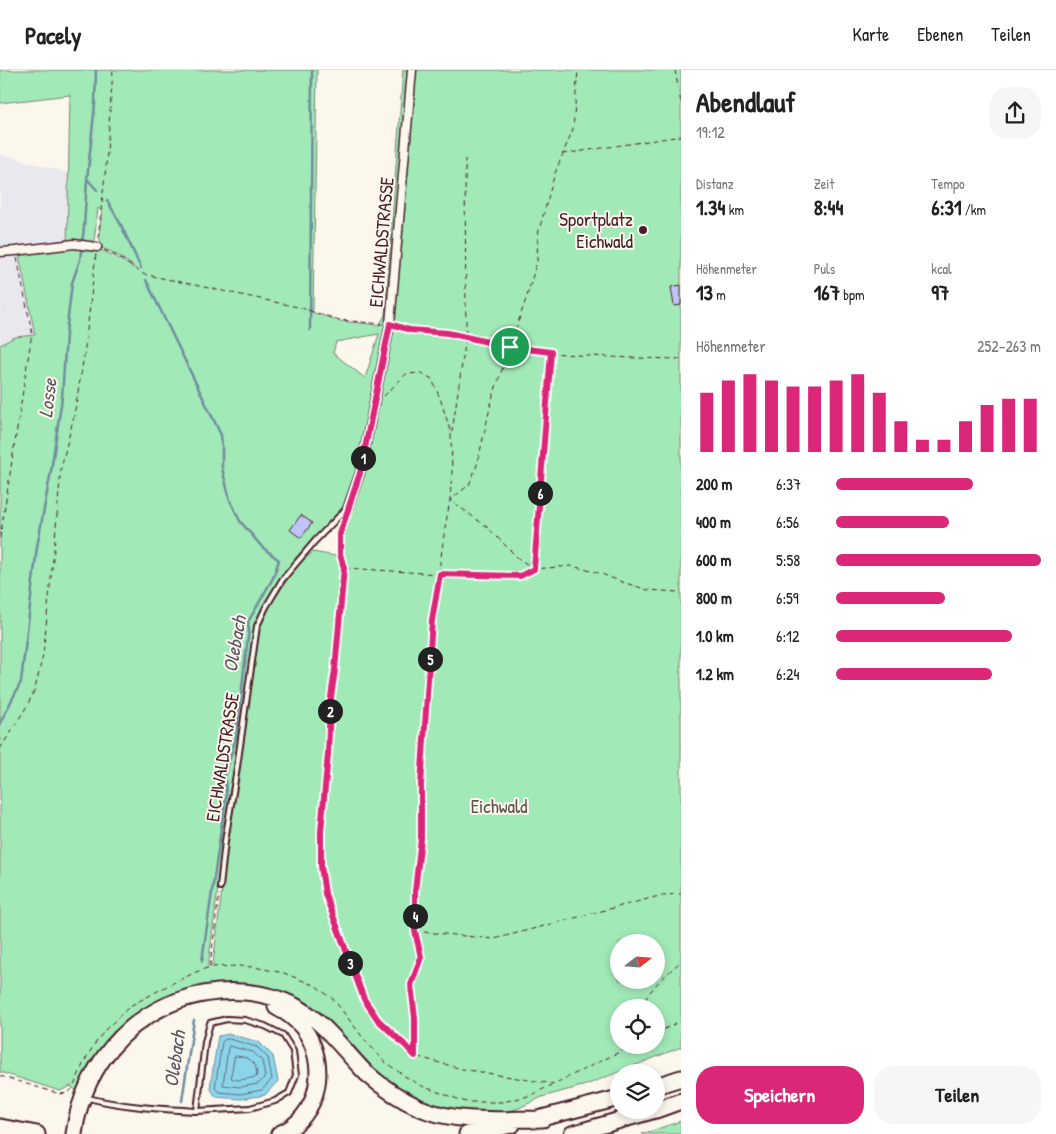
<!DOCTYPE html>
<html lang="de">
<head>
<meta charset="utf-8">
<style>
	body { margin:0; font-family:"Patrick Hand",sans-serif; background:#f6f6f6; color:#222; height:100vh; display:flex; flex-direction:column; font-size:19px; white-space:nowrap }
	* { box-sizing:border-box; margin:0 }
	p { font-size:16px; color:#767676 }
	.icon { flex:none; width:28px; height:28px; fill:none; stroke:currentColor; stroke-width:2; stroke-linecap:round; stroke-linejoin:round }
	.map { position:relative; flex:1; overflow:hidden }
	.details { display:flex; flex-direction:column; background:#fff; width:375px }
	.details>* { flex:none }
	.needle { width:32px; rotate:73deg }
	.fabs { position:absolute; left:610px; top:864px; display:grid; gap:10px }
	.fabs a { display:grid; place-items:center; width:55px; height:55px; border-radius:50%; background:#fff; box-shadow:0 2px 8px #0003; font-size:25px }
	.pin { position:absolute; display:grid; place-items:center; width:42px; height:42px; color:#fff; margin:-21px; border:2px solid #fff; border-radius:50%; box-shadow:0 1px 5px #0007 }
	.km { position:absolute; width:25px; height:25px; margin:-12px; border-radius:50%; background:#222; color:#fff; font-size:14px; line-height:25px; text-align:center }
	.round { display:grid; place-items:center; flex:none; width:52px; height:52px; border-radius:20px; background:#f6f6f6 }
	.headline { display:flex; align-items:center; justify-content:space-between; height:85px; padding:0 15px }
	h1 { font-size:28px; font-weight:800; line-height:38px }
	.metrics { display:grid; grid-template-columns:repeat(3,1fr); gap:8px; height:85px; padding:5px 15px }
	.metrics div { display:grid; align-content:center }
	.metrics b { font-size:21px; font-weight:800 }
	.metrics small { font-size:14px; font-weight:400 }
	.metrics p { font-size:14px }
	.chart { height:140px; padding:10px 15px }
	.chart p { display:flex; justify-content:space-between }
	.chart svg { width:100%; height:90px; margin-top:5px; stroke:#db2777; stroke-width:6 }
	.button { display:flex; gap:10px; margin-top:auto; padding:10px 15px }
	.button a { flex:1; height:58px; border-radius:20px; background:#db2777; color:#fff; font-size:20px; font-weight:800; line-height:58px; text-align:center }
	.button a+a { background:#f6f6f6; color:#222 }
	ul { padding:0 15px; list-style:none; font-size:16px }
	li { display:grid; grid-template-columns:80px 60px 1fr; align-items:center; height:38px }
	li i { height:12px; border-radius:6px; background:#db2777 }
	header { display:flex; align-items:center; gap:30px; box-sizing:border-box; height:70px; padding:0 25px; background:#fff; border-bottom:1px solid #e0e0e0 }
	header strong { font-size:24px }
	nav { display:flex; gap:28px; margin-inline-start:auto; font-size:18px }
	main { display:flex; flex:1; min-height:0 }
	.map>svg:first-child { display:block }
	.built { fill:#eae8ef }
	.green { fill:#a1e9b7; stroke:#768471; fill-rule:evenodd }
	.water { fill:#8bd5eb; stroke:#718c9e }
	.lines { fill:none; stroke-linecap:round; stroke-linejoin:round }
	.shore { stroke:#646878; stroke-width:1 }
	.stream { stroke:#718c9e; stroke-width:2.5 }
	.building { fill:#c1c4f7; stroke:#4a1f2b }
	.service-casing { stroke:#4a1f2b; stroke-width:8 }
	.minor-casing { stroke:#4a1f2b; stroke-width:11 }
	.motorway-casing { stroke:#4a1f2b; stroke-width:19 }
	.path { stroke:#4a1f2b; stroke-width:1; stroke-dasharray:5 4; stroke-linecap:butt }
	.service { stroke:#fbf7ec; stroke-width:4 }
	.minor { stroke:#fbf7ec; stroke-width:8 }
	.motorway { stroke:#fbf7ec; stroke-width:15 }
	.route-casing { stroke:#fff; stroke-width:10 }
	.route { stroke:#db2777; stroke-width:6 }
	.poi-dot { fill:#4a1f2b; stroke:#fbf7ec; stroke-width:2 }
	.labels { text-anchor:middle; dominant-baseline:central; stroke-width:4; stroke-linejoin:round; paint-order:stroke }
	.poi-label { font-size:19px; fill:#4a1f2b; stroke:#fbf7ec; text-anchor:end }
	.street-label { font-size:19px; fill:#4a1f2b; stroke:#fbf7ec }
	.park-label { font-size:19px; fill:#60524e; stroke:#fbf7ec }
	.water-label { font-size:20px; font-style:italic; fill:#5e5665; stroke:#fbf7ec }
</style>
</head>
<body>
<header>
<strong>Pacely</strong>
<nav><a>Karte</a><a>Ebenen</a><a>Teilen</a></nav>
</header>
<main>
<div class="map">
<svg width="681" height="1064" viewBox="0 0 681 1064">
	<rect width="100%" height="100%" fill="#fbf7ec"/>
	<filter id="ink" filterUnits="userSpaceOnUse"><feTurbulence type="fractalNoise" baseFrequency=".02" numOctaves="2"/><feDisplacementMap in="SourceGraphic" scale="10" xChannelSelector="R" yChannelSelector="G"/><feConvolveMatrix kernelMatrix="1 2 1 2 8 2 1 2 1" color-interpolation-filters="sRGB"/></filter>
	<g filter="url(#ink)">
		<path class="built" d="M0,84L68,103L67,178L19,185L35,265L15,267L0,275Z"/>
		<path class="green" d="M0,0H317L313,240L308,239V241L340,251L380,255L381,252L385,245L386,233L403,0H681V977L586,1015L542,1027L519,1038L504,1043L452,1041L412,1029L265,921L157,937L80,1024L71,1016L60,1021L0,1002V275L15,267L35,265L19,185L67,178L70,25L0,33ZM98,138L102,141L99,165L102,178L116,184L133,196V198L115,186L98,179L94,172ZM379,264L365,308L333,283L336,272ZM340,444L336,486L313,482L298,494L269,537L259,557L224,802L213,894L208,896L224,771L239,674L256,555C266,530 281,506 298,485C311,471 327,458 340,444ZM619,872H656V910H619ZM619,938H656V975H619Z
			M681,1051V1064H642Z"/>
		<path class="water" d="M229,964L259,972L273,986L278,1011L265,1025L241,1029L216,1027L210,1018L218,966Z"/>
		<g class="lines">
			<path class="shore" d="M229,969L257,977L268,988L272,1009L262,1020L240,1024L219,1022L215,1018L222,972L224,970Z
				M229,976L253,982L262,991L265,1007L258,1014L240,1017L223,1015L228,978Z
				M235,986C249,987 255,990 257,1004L256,1007L240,1010L232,1009L231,1006Z"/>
			<path class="stream" d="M88,110L97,120
				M107,130L121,155L141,198
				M146,210L221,365L222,376V398L230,430L240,451L262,477L279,490L273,508L248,552L249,559L236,667L225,706L226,725L202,891
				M310,260L312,0
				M0,653L21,612L37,477L51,401L62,328L66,264L72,213L80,190L84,157L87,110L95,34L96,0
				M182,1031L194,950"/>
		</g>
		<path class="building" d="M681,215V235L674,236L671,217Z
			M301,445L312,453L301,468L290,460Z"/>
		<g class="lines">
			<g class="service-casing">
				<path id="service" d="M220,817L225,771L236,704L257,556L266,537L282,510L315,471L348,437
					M88,1028C123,1037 161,1039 197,1041L205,972L210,953L227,949L245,950L265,956L283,965L293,981L296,1005L289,1023L275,1031L250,1038L197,1041"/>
			</g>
			<g class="minor-casing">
				<path id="minor" d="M0,182L15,181L74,174L97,177
					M348,437L360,403L390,254L412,0"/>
			</g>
			<g class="motorway-casing">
				<path id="motorway" d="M276,937C286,942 296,949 303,958C329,992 321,1047 279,1064
					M656,1016L681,1008
					M656,1040L681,1031
					M534,1050L619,1028
					M0,1057L37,1064
					M74,1064C84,989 141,929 218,922C244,920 271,924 295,936C325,952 343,980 366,1003C382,1017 400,1029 420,1038C458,1054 502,1049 543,1049
					M467,1064L512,1055
					M572,1064L655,1040"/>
			</g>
			<path class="path" d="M675,0L681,33
				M563,84L681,66
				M98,168L106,96L113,0
				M104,180L115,185L143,204L298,237L340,250L383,254
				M399,257C416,262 434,260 451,264C477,269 503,276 529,280C579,287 630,288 681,289
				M384,326L406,304L422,303L432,309L441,331L451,363L452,402L450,430L487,457L518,488L534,499
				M452,362L466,267L465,89
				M344,451C339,468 339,481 344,498L335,600L331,634L328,684L321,761V796L325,824L364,929L378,950L406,976L415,986L462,999L554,1014
				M0,468L32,263L17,188
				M345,498L439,504L519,507L534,499L572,496L599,503L622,512L648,520L678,522L681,521
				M534,498L551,283
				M0,679L27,636L35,619L43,585L55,469L61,398L74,346L84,286L96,184
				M415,861L494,869L663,825L681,824
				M210,896L219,824
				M641,938C650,917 665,906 681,891
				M656,964L670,956L681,951
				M415,986V948L411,915L421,887L415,861V821L421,768V715L432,550L445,458L450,430L469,415L477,395L492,329L527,226L537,191L538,164L555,103L573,59L578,0
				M0,1006L60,1024L68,1023L73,1018L84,992L94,975L105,960L130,936L167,916L196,902L210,897L238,896L254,897L284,903L316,916L334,930L364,969L385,992L406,1007L424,1017L466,1032H502L529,1026L634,975"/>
			<use href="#service" class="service"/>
			<use href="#minor" class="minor"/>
			<use href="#motorway" class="motorway"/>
		</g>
	</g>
	<g class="lines" filter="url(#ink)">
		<g class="route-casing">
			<path id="route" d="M390,254L410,260L448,263L510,277L551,282L534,499L520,506L440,504L432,550L421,715V768L415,821V861L421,887L411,915L415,948V986L406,976L378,950L364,929L325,824L321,796V761L328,684L330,634L335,600L344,498L340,484V464L360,403Z"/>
		</g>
		<use href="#route" class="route"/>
	</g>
	<circle class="poi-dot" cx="643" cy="160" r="5"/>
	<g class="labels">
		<g class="poi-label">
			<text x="633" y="149">Sportplatz<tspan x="633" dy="22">Eichwald</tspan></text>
		</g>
		<g class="street-label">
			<text transform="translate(381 172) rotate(-85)">EICHWALDSTRASSE</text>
			<text transform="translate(222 687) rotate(-81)">EICHWALDSTRASSE</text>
		</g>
		<g class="park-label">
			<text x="499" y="736">Eichwald</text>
		</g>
		<g class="water-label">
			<text transform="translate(47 328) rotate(-83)">Losse</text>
			<text transform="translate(234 574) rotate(-80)">Olebach</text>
			<text transform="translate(174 989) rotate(-82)">Olebach</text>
		</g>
	</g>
</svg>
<div class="fabs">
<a><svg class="needle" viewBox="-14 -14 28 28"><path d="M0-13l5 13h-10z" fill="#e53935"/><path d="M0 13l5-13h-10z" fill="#767676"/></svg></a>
<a><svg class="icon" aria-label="locate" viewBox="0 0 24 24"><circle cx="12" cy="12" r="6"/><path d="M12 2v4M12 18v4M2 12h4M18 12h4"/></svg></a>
<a><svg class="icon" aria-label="layers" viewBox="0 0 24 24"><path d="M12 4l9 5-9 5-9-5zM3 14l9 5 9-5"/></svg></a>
</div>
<div class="pin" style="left:510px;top:277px;background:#1e9e55"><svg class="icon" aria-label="arrive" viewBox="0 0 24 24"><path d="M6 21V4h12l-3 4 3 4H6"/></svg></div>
<b class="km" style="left:363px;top:388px">1</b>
<b class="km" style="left:330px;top:641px">2</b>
<b class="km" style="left:350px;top:893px">3</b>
<b class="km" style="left:415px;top:846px">4</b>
<b class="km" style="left:430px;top:589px">5</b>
<b class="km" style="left:540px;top:423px">6</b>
</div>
<section class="details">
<div class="headline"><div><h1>Abendlauf</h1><p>19:12</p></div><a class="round"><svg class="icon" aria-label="share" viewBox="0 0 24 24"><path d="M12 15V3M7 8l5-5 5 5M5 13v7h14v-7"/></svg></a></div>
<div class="metrics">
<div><p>Distanz</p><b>1.34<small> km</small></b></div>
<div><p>Zeit</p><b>8:44</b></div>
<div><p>Tempo</p><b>6:31<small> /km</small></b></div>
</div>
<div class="metrics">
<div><p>Höhenmeter</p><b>13<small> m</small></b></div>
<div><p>Puls</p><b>167<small> bpm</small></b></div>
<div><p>kcal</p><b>97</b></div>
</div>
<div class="chart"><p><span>Höhenmeter</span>252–263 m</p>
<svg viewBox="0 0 160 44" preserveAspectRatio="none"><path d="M5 44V15M15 44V9M25 44V6M35 44V9M45 44V12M55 44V12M65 44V9M75 44V6M85 44V15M95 44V29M105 44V38M115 44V38M125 44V29M135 44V21M145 44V18M155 44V18"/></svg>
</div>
<ul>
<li><b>200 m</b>6:37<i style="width:67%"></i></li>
<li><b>400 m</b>6:56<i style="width:55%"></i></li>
<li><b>600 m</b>5:58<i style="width:100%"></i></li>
<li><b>800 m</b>6:59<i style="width:53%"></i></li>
<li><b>1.0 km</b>6:12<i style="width:86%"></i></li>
<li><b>1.2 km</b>6:24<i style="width:76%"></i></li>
</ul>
<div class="button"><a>Speichern</a><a>Teilen</a></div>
</section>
</main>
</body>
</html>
